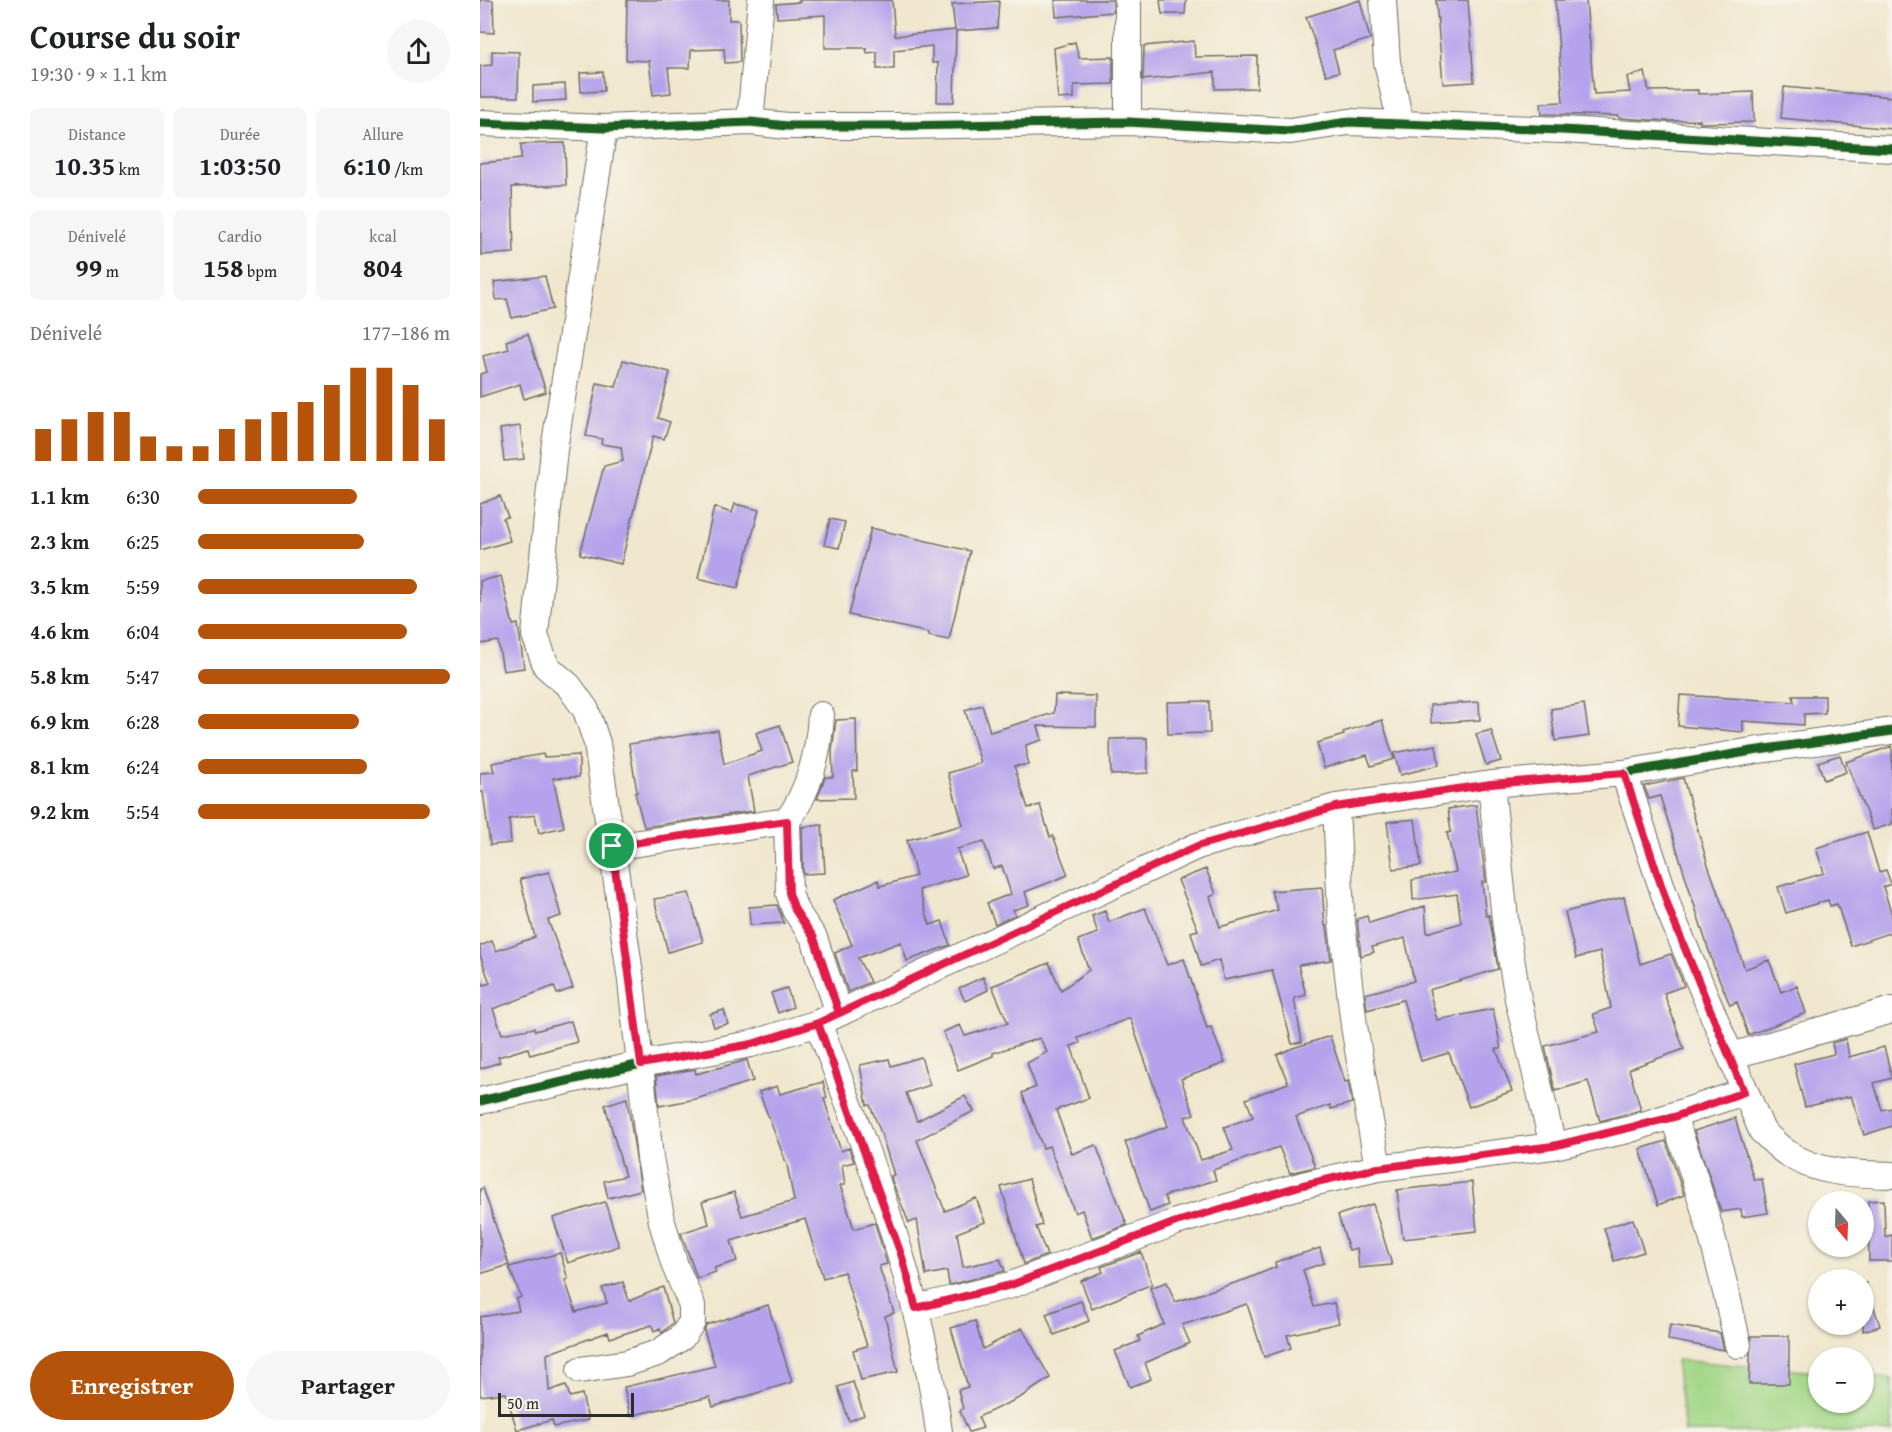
<!DOCTYPE html>
<html lang="fr">
<head>
<meta charset="utf-8">
<style>
	body { margin:0; font-family:"Gentium Book Plus",serif; background:#f6f6f6; color:#202124; height:100vh; display:flex; flex-direction:column; font-size:22px; white-space:nowrap }
	* { box-sizing:border-box; margin:0 }
	p { font-size:20px; color:#757577 }
	.icon { flex:none; width:33px; height:33px; fill:none; stroke:currentColor; stroke-width:2; stroke-linecap:round; stroke-linejoin:round }
	.map { position:relative; flex:1; overflow:hidden }
	.panel { display:flex; flex-direction:column; background:#fff; width:480px }
	.panel>* { flex:none }
	.needle { width:39px; rotate:161deg }
	.fabs { position:absolute; left:1328px; top:1191px; display:grid; gap:12px }
	.fabs a { display:grid; place-items:center; width:66px; height:66px; border-radius:50%; background:#fff; box-shadow:0 2px 4px #0004; font-size:30px }
	.scale { position:absolute; left:18px; bottom:15px; width:136px; box-sizing:border-box; padding-left:6px; border:3px solid #2b2b2b; border-top:0; font-size:16px; line-height:21px; white-space:nowrap; color:#2b2b2b; -webkit-text-stroke:4px #f7f3e8; paint-order:stroke }
	.pin { position:absolute; display:grid; place-items:center; width:51px; height:51px; color:#fff; margin:-26px; border:3px solid #fff; border-radius:50%; box-shadow:0 2px 6px #0007 }
	.round { display:grid; place-items:center; flex:none; width:63px; height:63px; border-radius:32px; background:#f6f6f6 }
	.head { display:flex; align-items:center; justify-content:space-between; height:102px; padding:0 30px }
	h1 { font-size:33px; font-weight:700; line-height:45px }
	.metrics { display:grid; grid-template-columns:repeat(3,1fr); gap:9px; height:102px; padding:6px 30px }
	.metrics div { display:grid; align-content:center; border-radius:9px; background:#f6f6f6; text-align:center }
	.metrics b { font-size:26px; font-weight:700 }
	.metrics small { font-size:16px; font-weight:400 }
	.metrics p { font-size:16px }
	.chart { height:168px; padding:12px 30px }
	.chart p { display:flex; justify-content:space-between }
	.chart svg { width:100%; height:108px; margin-top:6px; stroke:#b45309; stroke-width:6 }
	.action { display:flex; gap:12px; margin-top:auto; padding:12px 30px }
	.action a { flex:1; height:69px; border-radius:36px; background:#b45309; color:#fff; font-size:24px; font-weight:700; line-height:69px; text-align:center }
	.action a+a { background:#f6f6f6; color:#202124 }
	ul { padding:0 30px; list-style:none; font-size:20px }
	li { display:grid; grid-template-columns:96px 72px 1fr; align-items:center; height:45px }
	li i { height:15px; border-radius:8px; background:#b45309 }
	main { display:flex; flex:1; min-height:0 }
	.map>svg:first-child { display:block }
	.green { fill:#a3d787; stroke:#678159; stroke-width:1.5 }
	.building { fill:#b4a2ec }
	.lines { fill:none; stroke-linecap:round; stroke-linejoin:round }
	.minor-casing { stroke:#706d64; stroke-width:28 }
	.minor { stroke:#fff; stroke-width:26 }
	.cycleway-casing { stroke:#f7f3e8; stroke-width:13 }
	.cycleway { stroke:#1b5e20; stroke-width:9 }
	.route-casing { stroke:#fff; stroke-width:12 }
	.route { stroke:#e11d48; stroke-width:8 }
</style>
</head>
<body>
<main>
<section class="panel">
<div class="head"><div><h1>Course du soir</h1><p>19:30 · 9 × 1.1 km</p></div><a class="round"><svg class="icon" aria-label="share" viewBox="0 0 24 24"><path d="M12 15V3M7 8l5-5 5 5M5 13v7h14v-7"/></svg></a></div>
<div class="metrics">
<div><p>Distance</p><b>10.35<small> km</small></b></div>
<div><p>Durée</p><b>1:03:50</b></div>
<div><p>Allure</p><b>6:10<small> /km</small></b></div>
</div>
<div class="metrics">
<div><p>Dénivelé</p><b>99<small> m</small></b></div>
<div><p>Cardio</p><b>158<small> bpm</small></b></div>
<div><p>kcal</p><b>804</b></div>
</div>
<div class="chart"><p><span>Dénivelé</span>177–186 m</p>
<svg viewBox="0 0 160 44" preserveAspectRatio="none"><path d="M5 44V31M15 44V27M25 44V24M35 44V24M45 44V34M55 44V38M65 44V38M75 44V31M85 44V27M95 44V24M105 44V20M115 44V13M125 44V6M135 44V6M145 44V13M155 44V27"/></svg>
</div>
<ul>
<li><b>1.1 km</b>6:30<i style="width:63%"></i></li>
<li><b>2.3 km</b>6:25<i style="width:66%"></i></li>
<li><b>3.5 km</b>5:59<i style="width:87%"></i></li>
<li><b>4.6 km</b>6:04<i style="width:83%"></i></li>
<li><b>5.8 km</b>5:47<i style="width:100%"></i></li>
<li><b>6.9 km</b>6:28<i style="width:64%"></i></li>
<li><b>8.1 km</b>6:24<i style="width:67%"></i></li>
<li><b>9.2 km</b>5:54<i style="width:92%"></i></li>
</ul>
<div class="action"><a>Enregistrer</a><a>Partager</a></div>
</section>
<div class="map">
<svg width="1412" height="1432" viewBox="0 0 1412 1432">
	<rect width="100%" height="100%" fill="#f7f3e8"/>
	<filter id="ink" filterUnits="userSpaceOnUse"><feTurbulence type="fractalNoise" baseFrequency=".0167" numOctaves="2"/><feDisplacementMap in="SourceGraphic" scale="12" xChannelSelector="R" yChannelSelector="G"/><feConvolveMatrix kernelMatrix="1 2 1 2 8 2 1 2 1" color-interpolation-filters="sRGB"/></filter>
	<filter id="wash" filterUnits="userSpaceOnUse"><feTurbulence type="fractalNoise" baseFrequency=".008" numOctaves="4" result="noise"/><feDisplacementMap in="SourceGraphic" scale="24" xChannelSelector="R" yChannelSelector="G"/><feGaussianBlur stdDeviation="1.35" result="paint"/><feColorMatrix in="noise" values="0 0 0 0 0 0 0 0 0 0 0 0 0 0 0 0 0 1.4 0 .05"/><feComposite in="paint" operator="in"/></filter>
	<g filter="url(#wash)">
		<rect width="100%" height="100%" fill="#f0e7ce"/>
		<path class="green" d="M1196,1360L1338,1372V1402H1383V1376L1412,1379V1432H1205Z"/>
		<g id="blocks">
			<path class="building" d="M0,0H13L14,33L0,32Z
				M147,0H249V20H259L260,62L245,63L244,49L211,50L210,68H188L191,93L173,95L169,61L146,60Z
				M319,0H412L415,36L475,30L472,4L519,1L517,28L476,31L474,102H457L458,63H452V46L414,50V69H397V52L387,53L386,48H345V15L297,18L296,4L320,2Z
				M575,0H633V12L576,17Z
				M680,0H706L705,14H682Z
				M880,0L890,39L853,50L859,72L846,75L826,17Z
				M956,0H988L994,82L963,84Z
				M1075,0H1106L1114,94L1150,92L1147,77L1165,72L1169,91L1218,90V94L1273,92L1274,122L1227,123H1220V120L1187,121L1139,118V116L1062,114L1061,103L1083,102Z
				M714,41L715,57L777,56V88L735,89V72L663,80L664,46Z
				M595,42L599,58L633,57V84L594,85V98L578,99L574,48Z
				M12,51L39,52L38,97H0V66L12,65Z
				M123,72L124,91L101,92L100,73Z
				M85,84L86,100L53,102V86Z
				M1304,87L1412,97V129L1301,118Z
				M85,143L86,185L32,187L34,253L1,255L0,163L41,159V144Z
				M65,276L73,309L32,318L27,299L16,300L14,282Z
				M48,334L66,392L44,399L40,384L0,397V374L7,372L3,356L29,349L26,341Z
				M143,360L190,372L178,418L190,422L184,439L173,436L141,564L100,554L124,466L143,461L141,447L121,444L122,439L106,436L117,383L136,387Z
				M40,426L44,459L24,461L20,429Z
				M20,496L28,517L23,518L30,541L0,550V504Z
				M255,504L279,510L258,588L218,578L234,507L252,513Z
				M350,519L365,522L359,548L344,545Z
				M391,528L490,551L469,640L448,636L449,633L369,615Z
				M21,576L33,625L38,624L44,668L23,671L18,641L0,644V581Z
				M575,695L616,696V727L558,726L562,740L546,745L548,765L534,766L548,808L560,805L570,837L573,836L588,875L545,892L549,905L533,910L535,915L515,924L507,903L531,894L522,866L513,869L504,842L477,849L486,875L439,890L450,925L462,921L470,945L427,961L421,942L378,958L390,982L368,992L355,953L372,945L353,900L398,880L400,886L436,876L427,840L483,825L468,773L501,763L485,710L502,705L510,732L574,713Z
				M1200,695L1314,702L1313,696H1345V713L1324,714V725L1263,721V732L1198,726Z
				M729,701L730,733L688,734L687,702Z
				M999,702L1000,720L951,723L950,705Z
				M1104,704L1109,736L1075,741L1071,709Z
				M376,719L377,771H373L374,798L337,799L345,777H353L352,751L356,720Z
				M902,720L914,759L891,766L887,755L844,768L837,743L864,735L863,732Z
				M300,725L312,762L268,776L274,811L164,827L155,793L157,792L149,744L238,730L244,764L282,751L276,733Z
				M1011,730L1021,761L1006,765L996,734Z
				M667,738L668,773L631,775L630,739Z
				M956,745L959,765L920,775L914,753Z
				M1412,746V824L1393,830L1366,762Z
				M63,754L64,757L99,755V777L73,778L84,827L59,833L55,815L29,819L31,843L10,845L3,792H0V773L14,772L12,763Z
				M1360,755L1366,772L1344,780L1338,762Z
				M1203,778L1227,862L1265,969L1289,960L1301,992L1317,986L1326,1013L1268,1035L1257,1002L1250,1005L1233,964L1180,796L1169,799L1164,786Z
				M996,805L1006,882H1002L1006,916L1009,915L1018,969L949,990L957,1020L1013,1009L1021,1049H1016L1032,1091L989,1107L969,1053L941,1061L923,1000L887,1010L885,994L934,981L925,938L892,947L894,952L881,956L877,919L887,916L889,923L945,906L947,933L981,923L977,894L933,900L932,880L976,872L967,833L971,832L968,809Z
				M935,819L941,866L913,869L907,822Z
				M342,825L345,873L323,874L322,827Z
				M1387,832L1399,872L1406,870L1411,884L1403,887L1412,915V932L1371,946L1357,904L1350,906L1348,900L1306,913L1298,887L1344,873L1336,848Z
				M726,869L736,894L730,897L740,927L798,910L791,891L842,887L845,926H847L851,960L818,965L826,995L814,998L822,1042L812,1044L792,970L744,980L739,960L721,966L711,932L718,930L698,880Z
				M69,872L81,916L68,920L93,988L77,994L74,986L13,1009L22,1034L54,1028L55,1031L91,1021L97,1042L50,1055L48,1048L18,1057L20,1062L0,1069V979L4,985L10,983L0,955V946L12,941L16,951L55,937L40,879Z
				M209,893L223,942L188,952L174,899Z
				M1144,897L1160,964L1191,954L1203,983L1204,986L1184,993L1204,1049L1149,1069L1161,1110L1120,1121L1108,1081L1075,1091L1065,1046L1119,1032L1113,1014L1131,1008L1120,952L1096,958L1085,912Z
				M297,905L304,923L270,925L269,907Z
				M665,908L687,965L704,959L727,1028L731,1027L745,1063L701,1079L714,1114L705,1117L721,1160L753,1150L744,1127L773,1117L766,1099L808,1083L797,1055L813,1048L850,1036L865,1082L868,1081L872,1103L851,1109L850,1105L816,1117L835,1167L810,1173L799,1147L733,1170L736,1180L684,1196L688,1205L670,1212L645,1142L688,1126L650,1018L598,1038L600,1043L591,1046L609,1098L576,1110L592,1154L616,1145L647,1225L612,1238L602,1210L595,1213L569,1146L563,1148L542,1093L556,1087L547,1063L567,1052L560,1038L513,1053V1056L478,1070L463,1032L480,1025L485,1036L528,1023L512,986L569,963L581,990L609,970L598,940L618,933L612,916L625,911L629,922Z
				M503,977L508,990L485,1001L479,988Z
				M307,988L313,1007L298,1013L291,993Z
				M244,1010L248,1024L234,1027L230,1014Z
				M1366,1039L1369,1057L1404,1047L1412,1078L1394,1083L1402,1110L1412,1108V1126L1384,1135L1371,1096L1325,1107L1314,1064L1354,1054L1352,1043Z
				M441,1057L450,1085L426,1093L437,1121L485,1096L494,1111L437,1140L465,1211L496,1198L505,1222L477,1233L483,1267L520,1259L525,1271L469,1285L467,1271L446,1275L437,1220L429,1223L412,1181L411,1176L414,1175L401,1133L390,1105H387L380,1065L409,1059L411,1066Z
				M267,1060L273,1081L216,1099L179,1106L176,1076L215,1069L216,1074Z
				M343,1082L347,1098L344,1099L361,1151L369,1148L374,1162L362,1165L365,1185H360L374,1229L395,1223L407,1264L399,1266L414,1313L405,1316L418,1372L381,1380L373,1350L387,1346L364,1272L343,1278L325,1219L251,1241L257,1261L234,1268L236,1272L217,1278L201,1233L229,1224L222,1202L254,1192L262,1216L314,1201L307,1165L279,1092L297,1086L300,1094Z
				M147,1098L161,1190L128,1198L124,1181L145,1176L125,1105Z
				M1255,1118L1274,1180L1282,1179L1288,1213L1262,1217L1261,1209L1241,1212L1214,1131Z
				M1186,1141L1204,1195L1178,1205L1160,1149Z
				M549,1179L562,1225L556,1227L567,1255L544,1264L521,1187Z
				M992,1182L997,1231L923,1239L917,1190Z
				M3,1188L29,1265L0,1274V1189Z
				M1404,1200L1405,1237L1412,1235V1261H1389L1388,1201Z
				M125,1202L139,1246L88,1263L73,1218Z
				M893,1204L912,1265L879,1268L877,1248L869,1250L858,1215Z
				M1153,1219L1164,1252L1134,1261L1124,1228Z
				M840,1248L844,1263L823,1270L834,1307L854,1303L859,1323L807,1335L811,1348L784,1357L767,1304L702,1325L710,1343L665,1363L671,1379L650,1387L635,1351L660,1341L658,1336L684,1324L670,1288L687,1282L695,1302L767,1279L796,1267L795,1262Z
				M661,1252L672,1284L612,1309L601,1281L623,1272L621,1267Z
				M80,1253L88,1279L85,1280L96,1312L127,1303L122,1288L143,1282L149,1301L183,1287L193,1323L182,1333L180,1328L174,1331L172,1325L130,1338L128,1332L67,1354L69,1391L86,1385L90,1397L102,1394L108,1420L74,1427L72,1420L37,1430L26,1393L0,1396V1317L39,1311L36,1299L41,1297L29,1267Z
				M1386,1283L1400,1326L1383,1331V1284Z
				M601,1301L609,1321L574,1335L566,1314Z
				M288,1305L312,1382L233,1407L230,1397L150,1416L144,1387L235,1366L224,1331L226,1325Z
				M495,1321L503,1349L542,1328L570,1378L541,1397L498,1417L503,1428L489,1432L480,1411L483,1409L478,1390L488,1387L471,1328Z
				M1190,1325L1240,1333L1244,1350L1188,1340Z
				M1271,1336H1309V1384H1269Z
				M373,1382L384,1415L369,1421L358,1387Z"/>
		</g>
	</g>
	<g filter="url(#ink)">
		<use href="#blocks" fill-opacity="0" stroke="#706d64" stroke-width="1.5"/>
		<g class="lines">
			<g class="minor-casing">
				<path id="minor" d="M648,0V122
					M903,0L907,62L921,125
					M270,122L281,0
					M0,123L124,128L270,122L307,126H421L648,122L810,131L868,122L1082,130L1412,149
					M1144,773L1190,912L1282,1131C1290,1138 1298,1147 1307,1153C1337,1174 1377,1174 1412,1175
					M1011,784L1026,929L1038,999L1073,1146
					M856,807L861,914L874,1026L898,1168
					M307,821L309,893L315,910L334,938L359,1013
					M132,847L307,821C329,792 339,752 341,715
					M338,1023C389,1156 441,1290 459,1432
					M1251,1056L1412,1010
					M0,1101L161,1064L271,1044L338,1023L717,846L856,807L1011,784L1144,773L1272,751L1412,731
					M1193,1117C1222,1191 1241,1267 1258,1345
					M436,1308L531,1285L696,1222L823,1185L898,1168L1073,1146L1148,1130L1264,1092
					M100,1370L147,1363L178,1353L202,1337L212,1322V1305L195,1266L182,1222L170,1158L151,981L117,743L106,710L89,686L66,666L55,635L74,450L124,128"/>
			</g>
			<use href="#minor" class="minor"/>
			<g class="cycleway-casing">
				<path id="cycleway" d="M0,123L124,128L270,122L307,126H421L648,122L810,131L868,122L1082,130L1412,149
					M0,1101L161,1064L271,1044L338,1023L717,846L856,807L1011,784L1144,773L1272,751L1412,731"/>
			</g>
			<use href="#cycleway" class="cycleway"/>
		</g>
	</g>
	<g class="lines" filter="url(#ink)">
		<g class="route-casing">
			<path id="route" d="M132,846L161,1064L272,1044L338,1023L717,846L856,807L1011,784L1144,773L1190,912L1264,1092L1194,1117L1073,1146L898,1168L823,1185L696,1222L531,1285L436,1308L422,1257L338,1023L359,1013L334,938L315,910L309,893L307,821L132,846"/>
		</g>
		<use href="#route" class="route"/>
	</g>
</svg>
<div class="fabs">
<a><svg class="needle" viewBox="-14 -14 28 28"><path d="M0-13l5 13h-10z" fill="#e53935"/><path d="M0 13l5-13h-10z" fill="#757577"/></svg></a>
<a>+</a>
<a>−</a>
</div>
<div class="scale">50 m</div>
<div class="pin" style="left:132px;top:846px;background:#1e9e55"><svg class="icon" aria-label="arrive" viewBox="0 0 24 24"><path d="M6 21V4h12l-3 4 3 4H6"/></svg></div>
</div>
</main>
</body>
</html>
